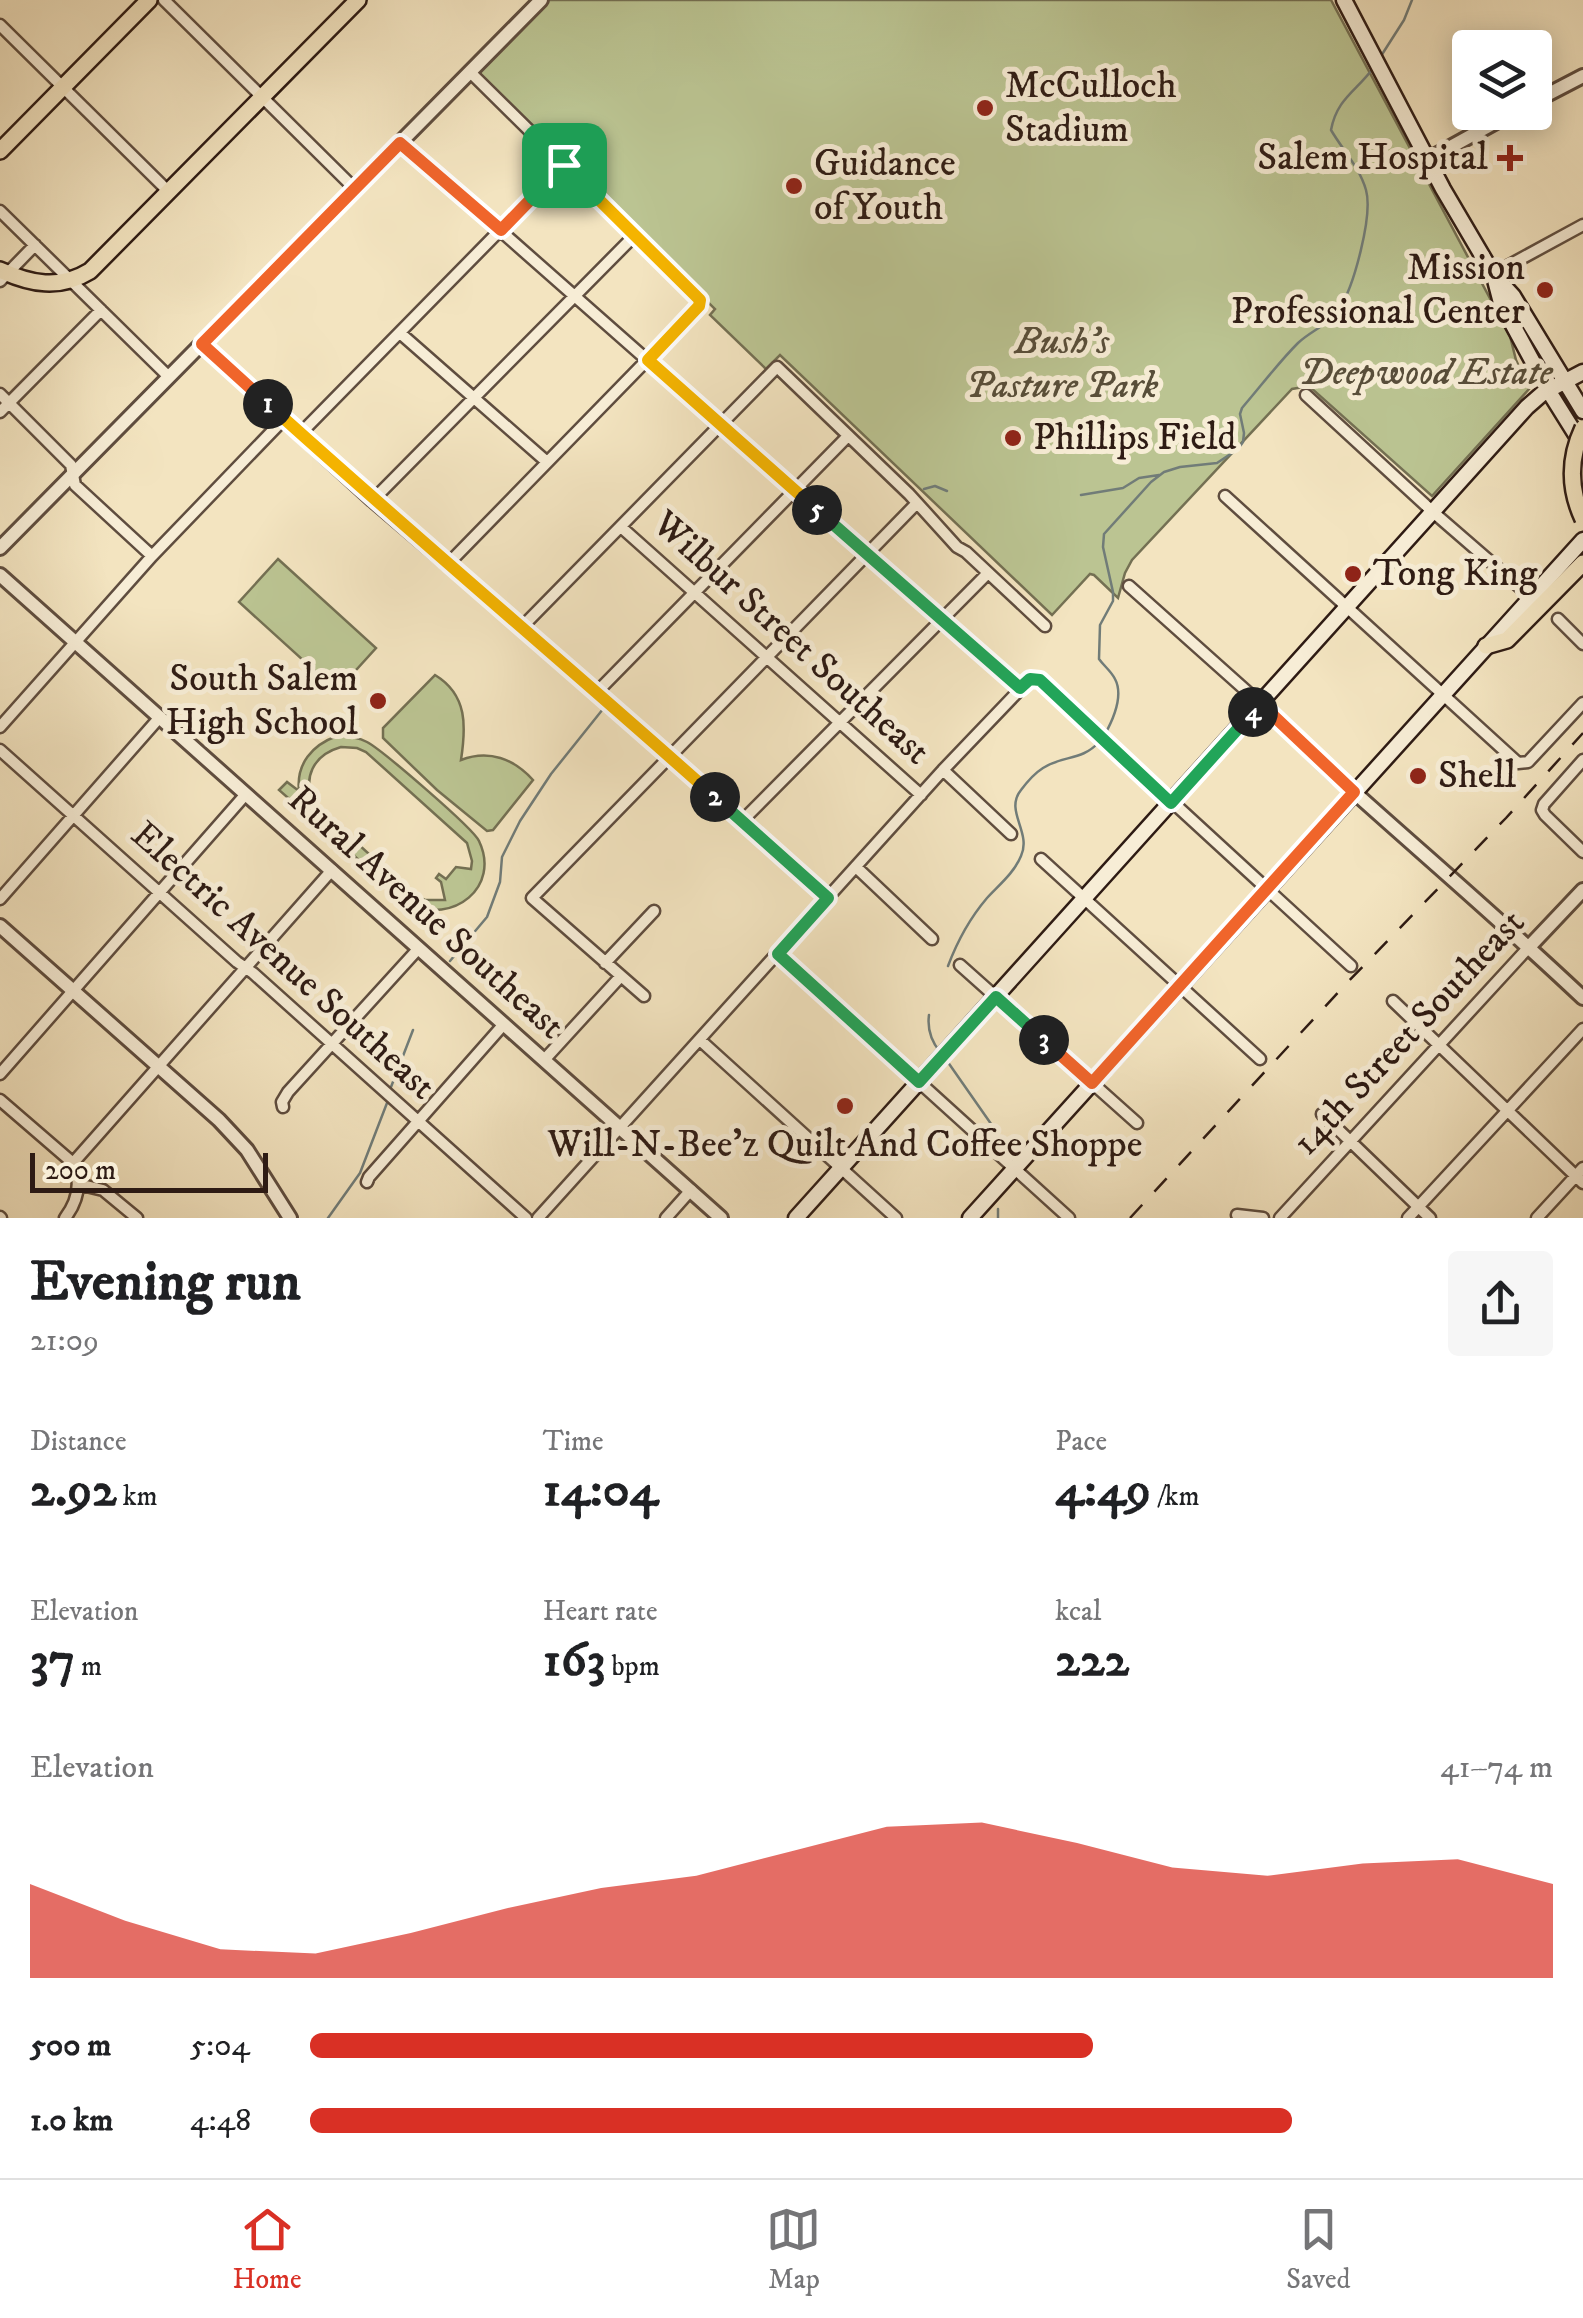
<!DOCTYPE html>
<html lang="en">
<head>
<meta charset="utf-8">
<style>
	body { margin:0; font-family:"IM FELL DW Pica",serif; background:#f6f6f6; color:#202124; height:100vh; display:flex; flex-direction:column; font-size:38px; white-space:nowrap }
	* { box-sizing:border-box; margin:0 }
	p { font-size:32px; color:#757577 }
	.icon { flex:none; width:55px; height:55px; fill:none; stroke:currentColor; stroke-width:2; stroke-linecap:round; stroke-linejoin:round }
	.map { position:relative; height:1218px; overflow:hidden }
	.drawer { display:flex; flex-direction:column; background:#fff; flex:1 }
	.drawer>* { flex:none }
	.buttons { position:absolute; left:1452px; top:30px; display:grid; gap:20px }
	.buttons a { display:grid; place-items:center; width:100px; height:100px; border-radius:10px; background:#fff; box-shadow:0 5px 25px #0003; font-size:50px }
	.scale { position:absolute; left:30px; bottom:25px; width:238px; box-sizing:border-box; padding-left:10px; border:5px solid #2e1b14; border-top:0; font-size:28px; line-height:35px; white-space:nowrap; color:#2e1b14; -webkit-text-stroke:8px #f7edd6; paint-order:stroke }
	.pin { position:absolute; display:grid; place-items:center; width:85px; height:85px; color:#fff; margin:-42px; border-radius:20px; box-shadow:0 5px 15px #0006 }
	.km { position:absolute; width:50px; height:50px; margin:-25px; border-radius:50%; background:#222; color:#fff; font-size:28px; line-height:50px; text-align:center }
	.round { display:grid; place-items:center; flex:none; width:105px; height:105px; border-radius:10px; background:#f6f6f6 }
	.head { display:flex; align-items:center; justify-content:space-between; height:170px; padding:0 30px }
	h1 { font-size:55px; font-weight:700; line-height:75px }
	.figures { display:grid; grid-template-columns:repeat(3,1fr); gap:15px; height:170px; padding:10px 30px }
	.figures div { display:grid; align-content:center }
	.figures b { font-size:50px; font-weight:700 }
	.figures small { font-size:28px; font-weight:400 }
	.figures p { font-size:28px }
	.chart { height:280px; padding:20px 30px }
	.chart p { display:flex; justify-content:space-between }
	.chart svg { width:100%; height:180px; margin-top:10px; fill:#d93025; opacity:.7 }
	ul { padding:0 30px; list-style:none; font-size:32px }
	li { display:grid; grid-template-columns:160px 120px 1fr; align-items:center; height:75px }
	li i { height:25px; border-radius:12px; background:#d93025 }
	.menu { display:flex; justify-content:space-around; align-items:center; height:140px; border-top:2px solid #e0e0e0; background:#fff; font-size:28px; color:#757577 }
	.menu a { display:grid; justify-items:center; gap:5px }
	.menu .on { color:#d93025 }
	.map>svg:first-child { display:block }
	.green { fill:#bbc492; stroke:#747053; stroke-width:2.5; fill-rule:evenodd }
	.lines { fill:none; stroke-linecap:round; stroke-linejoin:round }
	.stream { stroke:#717c78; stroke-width:2.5 }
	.minor-casing { stroke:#5f4d3f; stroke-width:15 }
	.tertiary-casing { stroke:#5f4d3f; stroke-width:18 }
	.secondary-casing { stroke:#2e1b14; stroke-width:19 }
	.primary-casing { stroke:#2e1b14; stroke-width:20 }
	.trunk-casing { stroke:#2e1b14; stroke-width:20 }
	.minor { stroke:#f7edd6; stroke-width:10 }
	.tertiary { stroke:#f7edd6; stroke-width:12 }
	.secondary { stroke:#f7edd6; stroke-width:14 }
	.primary { stroke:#f3e4c0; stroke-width:15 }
	.trunk { stroke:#f3e4c0; stroke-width:15 }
	.rail { stroke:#2e1b14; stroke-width:2.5; stroke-dasharray:18 18; stroke-linecap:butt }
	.trunk-bridge-casing { stroke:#2e1b14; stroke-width:20; stroke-linecap:butt }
	.trunk-bridge { stroke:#f3e4c0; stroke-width:15 }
	.split-1-casing { stroke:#fff; stroke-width:20 }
	.split-2-casing { stroke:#fff; stroke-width:20 }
	.split-3-casing { stroke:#fff; stroke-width:20 }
	.split-4-casing { stroke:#fff; stroke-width:20 }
	.split-5-casing { stroke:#fff; stroke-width:20 }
	.split-6-casing { stroke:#fff; stroke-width:20 }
	.split-1 { stroke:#f0652b; stroke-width:12 }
	.split-2 { stroke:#f5b400; stroke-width:12 }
	.split-3 { stroke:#22a559; stroke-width:12 }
	.split-4 { stroke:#f0652b; stroke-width:12 }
	.split-5 { stroke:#22a559; stroke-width:12 }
	.split-6 { stroke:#f5b400; stroke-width:12 }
	.poi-dot { fill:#8f2418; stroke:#f7edd6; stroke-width:4 }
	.labels { text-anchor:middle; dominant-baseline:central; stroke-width:10; stroke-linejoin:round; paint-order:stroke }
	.poi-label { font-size:38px; fill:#2e1b14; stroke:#f7edd6; text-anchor:start }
	.park-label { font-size:38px; font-style:italic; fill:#584e3a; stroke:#f7edd6 }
	.street-label { font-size:38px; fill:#2e1b14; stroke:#f7edd6 }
</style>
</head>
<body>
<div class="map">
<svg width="1583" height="1218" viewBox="0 0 1583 1218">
	<rect width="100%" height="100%" fill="#f3e4c0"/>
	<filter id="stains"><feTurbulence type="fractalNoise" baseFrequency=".002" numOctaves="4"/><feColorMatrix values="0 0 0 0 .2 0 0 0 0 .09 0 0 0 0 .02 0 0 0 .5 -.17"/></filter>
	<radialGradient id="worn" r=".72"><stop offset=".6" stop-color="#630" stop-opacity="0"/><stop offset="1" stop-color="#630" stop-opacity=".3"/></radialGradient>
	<path class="green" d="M546,0H1331L1510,336L1516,360L1529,389L1432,496L1309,386L1292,389L1132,560L1125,573L1118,598L1094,575L1090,574L1052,615L780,355L766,369L710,315L715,309L482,79L479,71Z
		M278,559L376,648L337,691L239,602Z
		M435,675C468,695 466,727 461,760C489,749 514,759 533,780L493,830L487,831L437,790L383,738V728Z
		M337,736C348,736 358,737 367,742C382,750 473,828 479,841C501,887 453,925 409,904L279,790L287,782L299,791C296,764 312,745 337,736ZM341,747L357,748L366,752L467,843L472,861L471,869L456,867L446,879L439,874L436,878L441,882L445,900H425L414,895L314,804C302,778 313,755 341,747Z"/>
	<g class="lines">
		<path class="stream" d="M1381,56L1404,20L1412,0
			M924,489L935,486L947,491
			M1081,495L1123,488L1139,478L1159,475
			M1104,736C1113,720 1124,696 1115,679C1111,671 1104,666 1099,659L1100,625L1113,601V592L1103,547L1104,534L1151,482L1164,472L1180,467L1217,463L1238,449L1243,442L1244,433L1240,414L1242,408C1261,386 1278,363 1298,343C1312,330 1329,325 1339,309C1354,287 1373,215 1366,190C1360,168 1342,149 1331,130C1337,98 1357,91 1374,67
			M450,961L487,917L500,882L502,857L520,821L551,774L603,709
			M948,966C957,942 970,918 987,898C999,885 1014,873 1021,856C1032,832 1004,811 1021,790C1027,782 1035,773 1043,768C1063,755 1082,761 1099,742
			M929,1015C927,1030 931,1041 940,1052
			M945,1058L1010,1151
			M391,1087L413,1030
			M328,1218L360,1173L387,1103
			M998,1218V1209"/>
		<g class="minor-casing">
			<path id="minor" d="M164,0L355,189
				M0,25L169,192
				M470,72L698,297L700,303L647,360L448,564L597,692L827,898
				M401,143L1019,688
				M0,211L169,377
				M1493,274L1583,225
				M0,281L35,245
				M400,333L547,462
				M0,394L71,465L75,485L152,556
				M1306,395L1433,512L1531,597
				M0,412L101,310
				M300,434L564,165
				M1225,496L1518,763L1528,762L1583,703
				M373,500L635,235
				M621,527L921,795
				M1129,586L1261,704
				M1558,619L1583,644
				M522,627L777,367L909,494L957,547L966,552L1045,626
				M597,692L848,436
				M0,727L152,556L284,419
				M0,750L237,962L253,973L526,1218
				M1583,760L1544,804L1542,810L1545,815L1583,852
				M943,770L1011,834
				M742,821L988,573
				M1041,859L1260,1059
				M856,867L932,939
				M0,899L160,717
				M778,954L1069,1218
				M605,963L654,911
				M960,965L1137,1123
				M644,996L532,898L917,503
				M1393,1001L1583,1183
				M700,1040L896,1218
				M545,1059L621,976
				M0,1074L246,794
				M0,1100L73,1163C82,1183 78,1201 65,1218
				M283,1107L282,1102L288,1092L419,948
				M1322,1114L1430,1218
				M73,1163L332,870
				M367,1182L369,1177L504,1024
				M78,1184L103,1190L137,1218
				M1237,1215L1263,1218
				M0,1217L1,1218
				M538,1218L943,770L1030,679L1040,681L1045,685L1351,966
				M666,1218L691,1190
				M1280,1218L1529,947
				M1408,1218L1583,1029
				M1537,1218L1583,1168"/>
		</g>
		<g class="tertiary-casing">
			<path id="tertiary" d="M1535,101L1583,76
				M1427,160L1514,112
				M202,344L373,500L448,564
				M0,548L541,0
				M0,575L721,1218
				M1261,704C1290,729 1315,758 1344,783C1424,855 1505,924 1583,998
				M0,926L219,1120L247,1150L290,1218
				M1529,947L1583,890"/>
		</g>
		<g class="secondary-casing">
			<path id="secondary" d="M1344,0L1443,189L1493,274L1513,296L1583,411
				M1495,280L1501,303L1548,390L1583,446
				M796,1218L1527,407L1543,393L1583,372
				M970,1218L1583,540"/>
		</g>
		<g class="primary-casing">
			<path id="primary" d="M0,151L149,0
				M0,270C31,284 59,290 90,271L358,0"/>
		</g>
		<g class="trunk-casing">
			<path id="trunk" d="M1486,646L1507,640L1583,563"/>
		</g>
		<use href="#minor" class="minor"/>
		<use href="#tertiary" class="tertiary"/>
		<use href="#secondary" class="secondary"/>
		<use href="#primary" class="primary"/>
		<use href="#trunk" class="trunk"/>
		<path class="rail" d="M1130,1218L1344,986L1506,818L1583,733"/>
		<g class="trunk-bridge-casing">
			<path id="trunk-bridge" d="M1583,428C1569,458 1569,489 1583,519"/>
		</g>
		<use href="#trunk-bridge" class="trunk-bridge"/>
	</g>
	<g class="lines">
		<g class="split-1-casing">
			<path id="split-1" d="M268,404L202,344L400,143L501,230L564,165"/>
		</g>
		<g class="split-2-casing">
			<path id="split-2" d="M268,404C415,537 567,665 715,797"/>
		</g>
		<g class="split-3-casing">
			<path id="split-3" d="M715,797L828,898L778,954L919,1082L996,997L1044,1040"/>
		</g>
		<g class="split-4-casing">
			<path id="split-4" d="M1044,1040L1092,1083L1354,792L1261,704L1253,712"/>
		</g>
		<g class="split-5-casing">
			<path id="split-5" d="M817,510L1020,688L1030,679L1040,680L1171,803L1253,712"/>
		</g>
		<g class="split-6-casing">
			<path id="split-6" d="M564,165L700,300L699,306L648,360L817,510"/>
		</g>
		<use href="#split-1" class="split-1"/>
		<use href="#split-2" class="split-2"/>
		<use href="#split-3" class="split-3"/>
		<use href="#split-4" class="split-4"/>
		<use href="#split-5" class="split-5"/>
		<use href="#split-6" class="split-6"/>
	</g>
	<g class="poi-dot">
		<circle cx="985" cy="108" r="10"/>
		<path d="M1505 143h10v10h10v10h-10v10h-10v-10h-10v-10h10z"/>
		<circle cx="794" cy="186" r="10"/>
		<circle cx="1545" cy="290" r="10"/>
		<circle cx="1013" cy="438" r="10"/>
		<circle cx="1353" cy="574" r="10"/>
		<circle cx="378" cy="701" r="10"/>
		<circle cx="1418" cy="776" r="10"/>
		<circle cx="845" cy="1106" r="10"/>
	</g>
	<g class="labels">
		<g class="poi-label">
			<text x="1005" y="86">McCulloch<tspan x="1005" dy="44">Stadium</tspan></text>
			<text x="1488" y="158" text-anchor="end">Salem Hospital</text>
			<text x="814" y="164">Guidance<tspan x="814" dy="44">of Youth</tspan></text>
			<text x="1525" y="268" text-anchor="end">Mission<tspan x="1525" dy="44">Professional Center</tspan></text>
			<text x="1033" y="438">Phillips Field</text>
			<text x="1373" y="574">Tong King</text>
			<text x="358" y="679" text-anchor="end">South Salem<tspan x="358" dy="44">High School</tspan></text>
			<text x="1438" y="776">Shell</text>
			<text x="845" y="1145" text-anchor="middle">Will-N-Bee'z Quilt And Coffee Shoppe</text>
		</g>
		<g class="park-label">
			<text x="1062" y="342">Bush's<tspan x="1062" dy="44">Pasture Park</tspan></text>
			<text x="1426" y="373">Deepwood Estate</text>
		</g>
		<g class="street-label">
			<text transform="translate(791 638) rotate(42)">Wilbur Street Southeast</text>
			<text transform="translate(426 913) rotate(42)">Rural Avenue Southeast</text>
			<text transform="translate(283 961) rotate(42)">Electric Avenue Southeast</text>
			<text transform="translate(1409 1033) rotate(-47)">14th Street Southeast</text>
		</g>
	</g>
	<rect width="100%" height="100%" filter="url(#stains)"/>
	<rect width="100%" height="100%" fill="url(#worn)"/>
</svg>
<div class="buttons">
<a><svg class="icon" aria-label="layers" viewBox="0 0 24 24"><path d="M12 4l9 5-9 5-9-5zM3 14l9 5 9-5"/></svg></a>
</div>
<div class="scale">200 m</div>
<div class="pin" style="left:564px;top:165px;background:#1e9e55"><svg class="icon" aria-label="arrive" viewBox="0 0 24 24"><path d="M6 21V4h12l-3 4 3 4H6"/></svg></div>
<b class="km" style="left:268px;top:404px">1</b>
<b class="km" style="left:715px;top:797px">2</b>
<b class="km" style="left:1044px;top:1040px">3</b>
<b class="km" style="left:1253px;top:712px">4</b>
<b class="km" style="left:817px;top:510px">5</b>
</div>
<section class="drawer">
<div class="head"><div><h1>Evening run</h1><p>21:09</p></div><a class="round"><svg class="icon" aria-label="share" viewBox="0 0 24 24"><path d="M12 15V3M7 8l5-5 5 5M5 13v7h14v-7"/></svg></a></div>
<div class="figures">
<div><p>Distance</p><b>2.92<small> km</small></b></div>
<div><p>Time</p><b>14:04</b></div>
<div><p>Pace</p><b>4:49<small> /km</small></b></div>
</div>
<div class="figures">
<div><p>Elevation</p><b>37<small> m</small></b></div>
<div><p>Heart rate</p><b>163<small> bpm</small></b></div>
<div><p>kcal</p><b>222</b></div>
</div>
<div class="chart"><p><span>Elevation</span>41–74 m</p>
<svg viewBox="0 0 160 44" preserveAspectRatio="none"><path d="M0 44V21L10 30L20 37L30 38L40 33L50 27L60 22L70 19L80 13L90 7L100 6L110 11L120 17L130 19L140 16L150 15L160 21V44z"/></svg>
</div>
<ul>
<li><b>500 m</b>5:04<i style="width:63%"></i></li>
<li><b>1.0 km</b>4:48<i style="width:79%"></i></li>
</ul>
</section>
<nav class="menu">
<a class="on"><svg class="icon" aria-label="home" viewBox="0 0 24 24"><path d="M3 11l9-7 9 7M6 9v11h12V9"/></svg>Home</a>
<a><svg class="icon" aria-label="map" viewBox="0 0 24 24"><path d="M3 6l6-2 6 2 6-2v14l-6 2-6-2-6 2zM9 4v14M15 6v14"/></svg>Map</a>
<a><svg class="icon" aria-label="saved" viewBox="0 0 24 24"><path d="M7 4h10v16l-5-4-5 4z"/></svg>Saved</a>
</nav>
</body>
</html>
